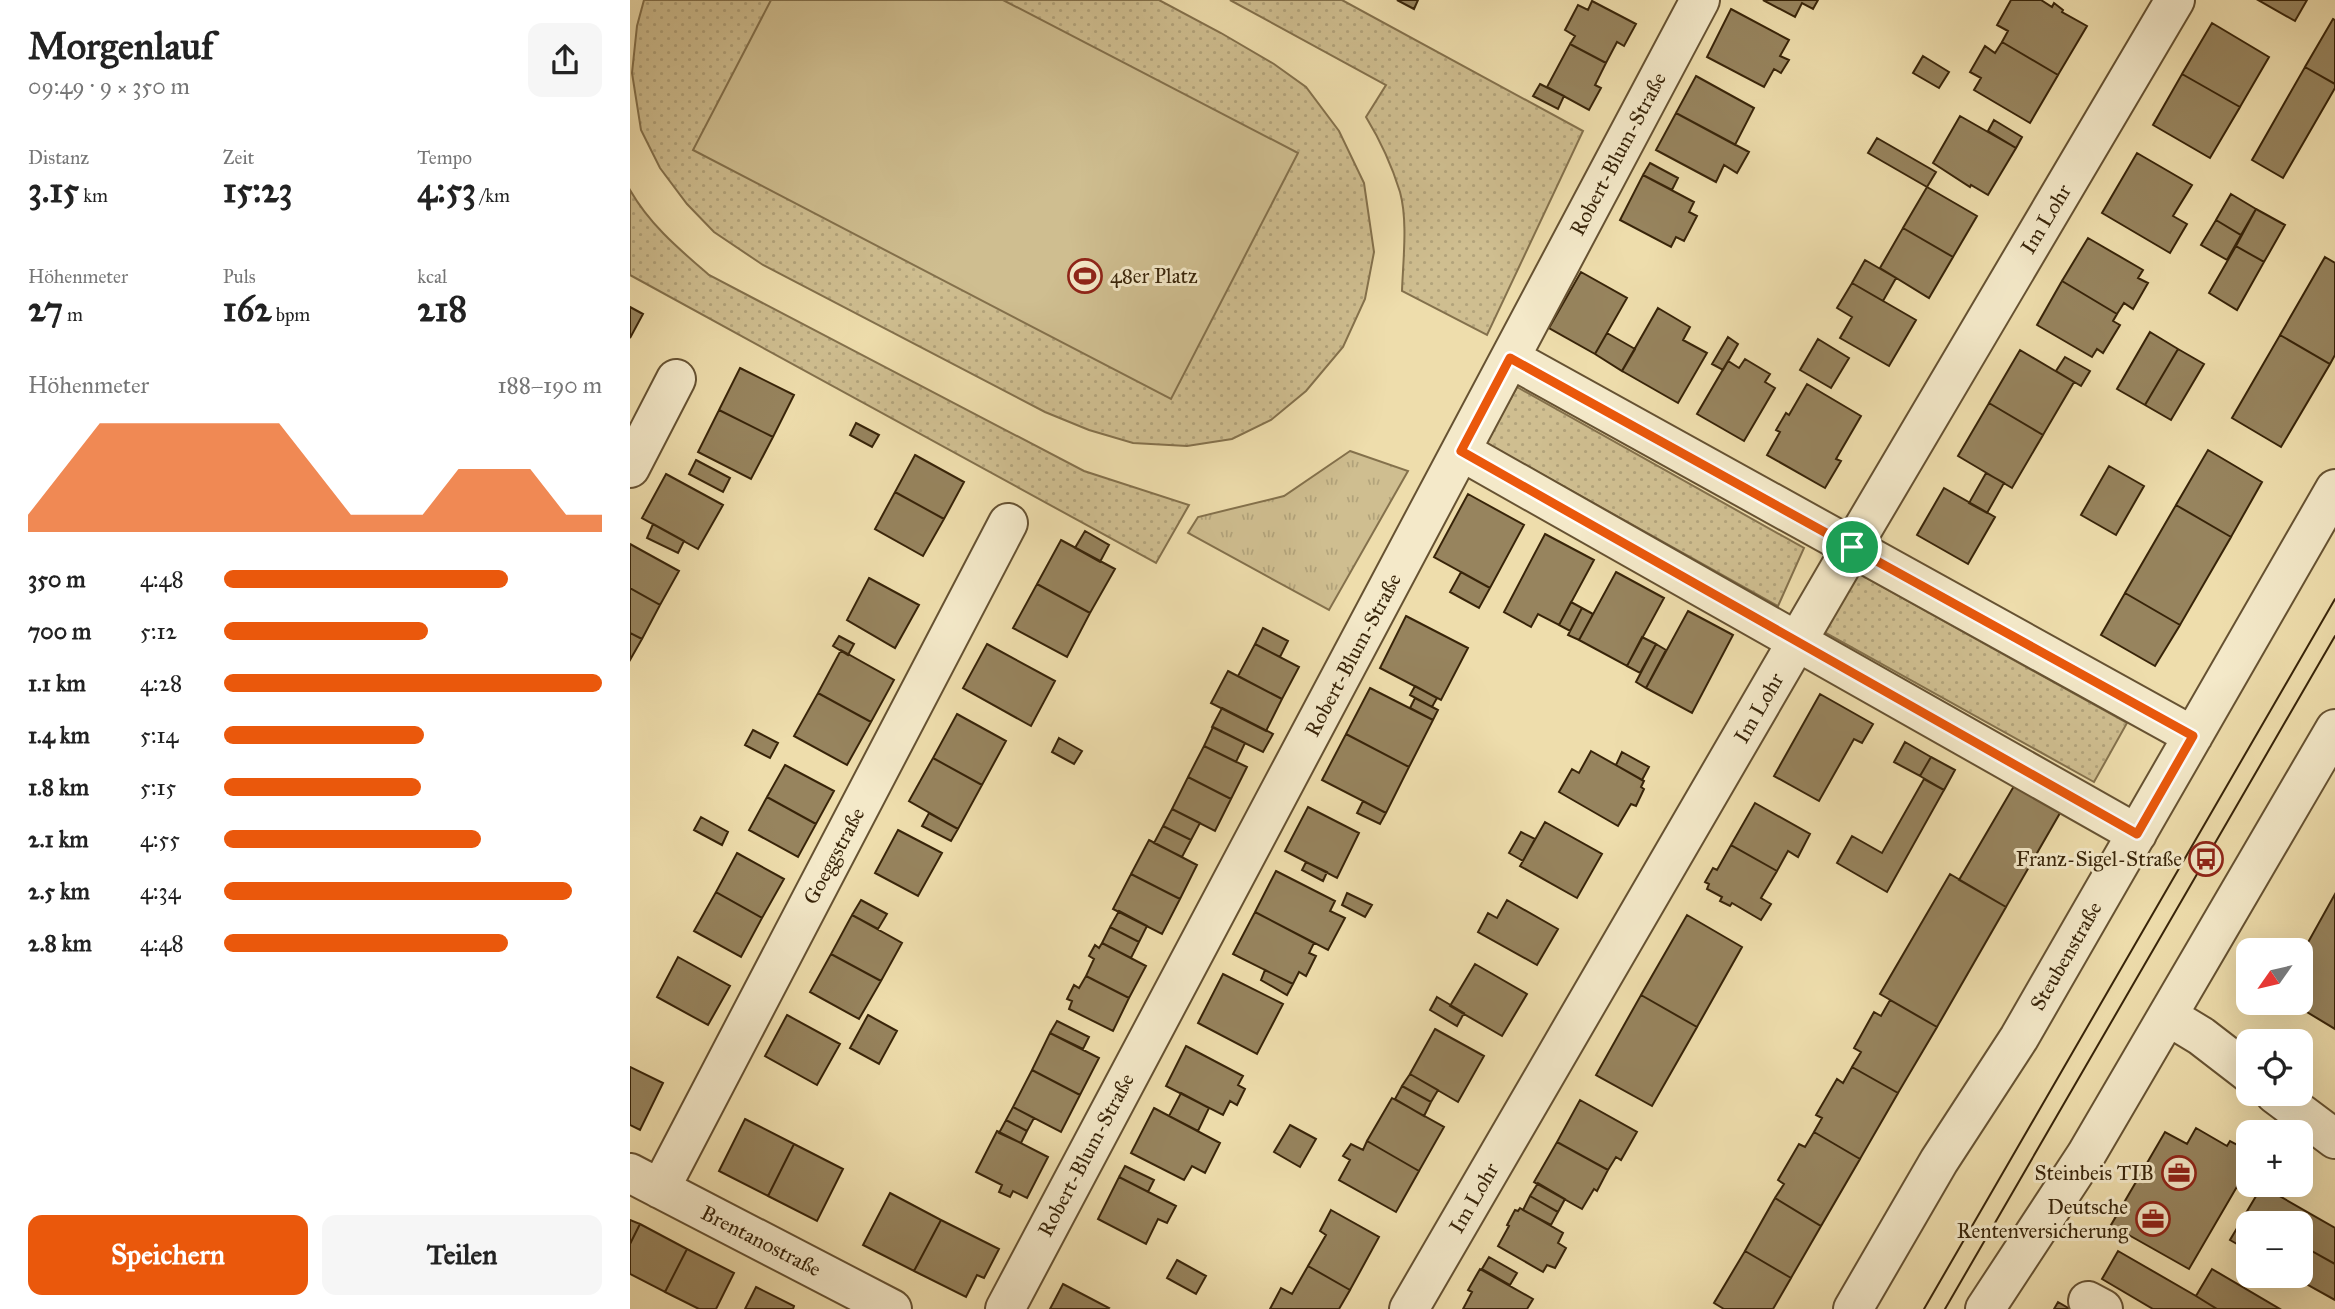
<!DOCTYPE html>
<html lang="de">
<head>
<meta charset="utf-8">
<style>
	body { margin:0; font-family:"IM FELL Great Primer",serif; background:#f6f6f6; color:#222; height:100vh; display:flex; flex-direction:column; font-size:26px; white-space:nowrap }
	* { box-sizing:border-box; margin:0 }
	p { font-size:23px; color:#767676 }
	.icon { flex:none; width:38px; height:38px; fill:none; stroke:currentColor; stroke-width:2; stroke-linecap:round; stroke-linejoin:round }
	.map { position:relative; flex:1; overflow:hidden }
	.drawer { display:flex; flex-direction:column; background:#fff; width:630px }
	.drawer>* { flex:none }
	.needle { width:46px; rotate:236deg }
	.fabs { position:absolute; left:1606px; top:938px; display:grid; gap:14px }
	.fabs a { display:grid; place-items:center; width:77px; height:77px; border-radius:14px; background:#fff; box-shadow:0 7px 28px #0002; font-size:35px }
	.pin { position:absolute; display:grid; place-items:center; width:60px; height:60px; color:#fff; margin:-30px; border:4px solid #fff; border-radius:50%; box-shadow:0 2px 7px #0007 }
	.round { display:grid; place-items:center; flex:none; width:74px; height:74px; border-radius:14px; background:#f6f6f6 }
	.summary { display:flex; align-items:center; justify-content:space-between; height:119px; padding:0 28px }
	h1 { font-size:38px; font-weight:700; line-height:52px }
	.metrics { display:grid; grid-template-columns:repeat(3,1fr); gap:10px; height:119px; padding:7px 28px }
	.metrics div { display:grid; align-content:center }
	.metrics b { font-size:35px; font-weight:700 }
	.metrics small { font-size:19px; font-weight:400 }
	.metrics p { font-size:19px }
	.chart { height:196px; padding:14px 28px }
	.chart p { display:flex; justify-content:space-between }
	.chart svg { width:100%; height:126px; margin-top:7px; fill:#ea580c; opacity:.7 }
	.cta { display:flex; gap:14px; margin-top:auto; padding:14px 28px }
	.cta a { flex:1; height:80px; border-radius:14px; background:#ea580c; color:#fff; font-size:28px; font-weight:700; line-height:80px; text-align:center }
	.cta a+a { background:#f6f6f6; color:#222 }
	ul { padding:0 28px; list-style:none; font-size:23px }
	li { display:grid; grid-template-columns:112px 84px 1fr; align-items:center; height:52px }
	li i { height:18px; border-radius:9px; background:#ea580c }
	main { display:flex; flex:1; min-height:0 }
	.map>svg:first-child { display:block }
	.grass { fill:url(#grass-dots); stroke:#84714c; stroke-width:2 }
	.park { fill:url(#park-tufts); stroke:#84714c; stroke-width:2 }
	.garden { fill:#cfbe90; stroke:#84714c; stroke-width:2 }
	.building { fill:#97845e; stroke:#382409; stroke-width:2 }
	.lines { fill:none; stroke-linecap:round; stroke-linejoin:round }
	.minor-casing { stroke:#665232; stroke-width:42 }
	.minor { stroke:#f4e9c9; stroke-width:38 }
	.tram { stroke:#382409; stroke-width:2 }
	.route-casing { stroke:#fff; stroke-width:14 }
	.route { stroke:#ea580c; stroke-width:9 }
	.labels { text-anchor:middle; dominant-baseline:central; stroke-width:6; stroke-linejoin:round; paint-order:stroke }
	.street-label { font-size:21px; fill:#382409; stroke:#f4e9c9 }
	.poi-label { font-size:21px; fill:#382409; stroke:#f4e9c9; text-anchor:end }
</style>
</head>
<body>
<main>
<section class="drawer">
<div class="summary"><div><h1>Morgenlauf</h1><p>09:49 · 9 × 350 m</p></div><a class="round"><svg class="icon" aria-label="share" viewBox="0 0 24 24"><path d="M12 15V3M7 8l5-5 5 5M5 13v7h14v-7"/></svg></a></div>
<div class="metrics">
<div><p>Distanz</p><b>3.15<small> km</small></b></div>
<div><p>Zeit</p><b>15:23</b></div>
<div><p>Tempo</p><b>4:53<small> /km</small></b></div>
</div>
<div class="metrics">
<div><p>Höhenmeter</p><b>27<small> m</small></b></div>
<div><p>Puls</p><b>162<small> bpm</small></b></div>
<div><p>kcal</p><b>218</b></div>
</div>
<div class="chart"><p><span>Höhenmeter</span>188–190 m</p>
<svg viewBox="0 0 160 44" preserveAspectRatio="none"><path d="M0 44V38L10 22L20 6L30 6L40 6L50 6L60 6L70 6L80 22L90 38L100 38L110 38L120 22L130 22L140 22L150 38L160 38V44z"/></svg>
</div>
<ul>
<li><b>350 m</b>4:48<i style="width:75%"></i></li>
<li><b>700 m</b>5:12<i style="width:54%"></i></li>
<li><b>1.1 km</b>4:28<i style="width:100%"></i></li>
<li><b>1.4 km</b>5:14<i style="width:53%"></i></li>
<li><b>1.8 km</b>5:15<i style="width:52%"></i></li>
<li><b>2.1 km</b>4:55<i style="width:68%"></i></li>
<li><b>2.5 km</b>4:34<i style="width:92%"></i></li>
<li><b>2.8 km</b>4:48<i style="width:75%"></i></li>
</ul>
<div class="cta"><a>Speichern</a><a>Teilen</a></div>
</section>
<div class="map">
<svg width="1705" height="1309" viewBox="0 0 1705 1309">
	<defs>
		<pattern id="grass-dots" width="8" height="8" patternUnits="userSpaceOnUse" patternTransform="scale(1.75)"><rect width="8" height="8" fill="#cfbe90"/><path d="M2 2h.1M6 6h.1" fill="none" stroke="#b2a37b" stroke-width="1.8" stroke-linecap="round"/></pattern>
		<pattern id="park-tufts" width="24" height="20" patternUnits="userSpaceOnUse" patternTransform="scale(1.75)"><rect width="24" height="20" fill="#cfbe90"/><path d="M3 7l-1-3M5 7V3M7 7l1-3M15 17l-1-3M17 17v-4M19 17l1-3" fill="none" stroke="#b2a37b"/></pattern>
	</defs>
	<rect width="100%" height="100%" fill="#eeddac"/>
	<filter id="stains"><feTurbulence type="fractalNoise" baseFrequency=".00286" numOctaves="4"/><feColorMatrix values="0 0 0 0 .2 0 0 0 0 .09 0 0 0 0 .02 0 0 0 .5 -.17"/></filter>
	<radialGradient id="worn" r=".72"><stop offset=".6" stop-color="#630" stop-opacity="0"/><stop offset="1" stop-color="#630" stop-opacity=".3"/></radialGradient>
	<path class="grass" d="M14,0H529L591,33L644,64L676,87L709,131L734,183L744,252L735,299L713,347L676,391L641,420L602,439L557,446L503,443L459,430L415,412L133,265L84,232L57,204L30,168L11,130L2,73L7,26Z
		M600,0H712L953,131L857,335L772,291C773,261 778,221 770,192C762,166 750,140 736,117L756,85Z
		M0,190C20,225 49,249 79,275L454,471L559,505L526,563L0,275Z
		M887,387L1174,548L1148,606L856,443Z
		M1222,570L1497,723L1464,782L1189,629Z"/>
	<path class="park" d="M720,451L778,471L699,610L558,533L568,517L654,496Z"/>
	<path class="garden" d="M141,0H373L668,153L541,399L63,150Z"/>
	<path class="building" d="M767,0H788L784,9Z
		M1133,0H1188L1183,9L1172,3L1165,17Z
		M1381,0H1411L1422,7L1424,3L1433,10L1432,12L1457,26L1428,75L1372,42L1378,31L1367,25Z
		M1628,0H1677L1665,21Z
		M962,1L1006,24L994,46L987,42L976,63L940,44L945,36L935,30L948,5L958,10Z
		M1101,9L1159,40L1150,56L1159,60L1151,73L1144,69L1134,87L1077,57Z
		M1703,19L1705,20V84L1675,67Z
		M1582,23L1639,57L1610,107L1552,74Z
		M1372,42L1428,75L1400,123L1344,90L1351,78L1340,72L1355,46L1365,53Z
		M940,44L976,63L965,85L971,88L959,110L917,87Z
		M1293,56L1319,72L1309,88L1283,73Z
		M1675,67L1705,84V88L1653,178L1622,160Z
		M1552,74L1610,107L1580,158L1523,125Z
		M1066,76L1124,108L1105,145L1046,113Z
		M910,84L934,96L928,109L903,96Z
		M1046,113L1119,152L1107,173L1094,165L1086,182L1026,150Z
		M1330,116L1386,148L1358,195L1341,185L1340,187L1303,163Z
		M1364,120L1392,137L1386,148L1358,131Z
		M1247,138L1306,172L1297,187L1238,153Z
		M1507,153L1562,185L1543,216L1557,224L1540,253L1472,213Z
		M1020,163L1048,178L1042,190L1013,175Z
		M1013,175L1064,202L1059,212L1067,216L1054,241L1046,237L1041,247L990,220Z
		M1297,187L1347,216L1323,257L1273,228Z
		M1601,194L1626,209L1611,235L1586,220Z
		M1626,209L1655,225L1634,262L1606,246Z
		M1586,220L1611,235L1597,260L1571,245Z
		M1273,228L1323,257L1299,298L1250,268Z
		M1458,238L1513,270L1508,278L1518,283L1503,309L1494,303L1487,314L1432,281Z
		M1606,246L1634,262L1607,310L1579,293Z
		M1695,257L1705,263V355L1700,364L1650,335Z
		M1235,260L1266,278L1253,301L1222,283Z
		M951,272L997,298L965,354L919,328Z
		M1432,281L1487,314L1483,321L1490,325L1473,353L1467,349L1462,357L1407,325Z
		M1222,283L1286,320L1259,366L1210,338L1222,317L1207,308Z
		M0,307L13,314L0,338Z
		M1028,308L1060,327L1053,340L1077,353L1048,403L992,371Z
		M1520,332L1548,349L1515,405L1487,389Z
		M977,333L1005,349L992,371L965,354Z
		M1650,335L1700,364L1651,447L1602,418Z
		M1098,337L1108,344L1093,370L1082,364Z
		M1188,339L1219,358L1201,388L1170,370Z
		M1548,349L1574,364L1541,420L1515,405Z
		M1390,350L1444,382L1413,435L1359,403Z
		M1435,357L1460,371L1451,386L1426,371Z
		M1115,359L1140,374L1135,382L1145,388L1114,441L1067,414L1098,361L1109,368Z
		M110,368L164,395L143,437L89,410Z
		M1177,384L1231,416L1206,459L1211,461L1195,488L1137,455L1150,432L1146,430L1156,413L1159,415Z
		M1359,403L1413,435L1382,488L1328,456Z
		M89,410L143,437L121,479L68,452Z
		M226,423L249,435L242,447L220,435Z
		M1578,450L1632,482L1601,537L1546,505Z
		M285,455L334,482L314,519L265,492Z
		M66,460L100,478L93,492L59,474Z
		M1479,466L1514,486L1486,535L1451,515Z
		M1356,473L1374,483L1357,513L1339,503Z
		M36,474L93,505L68,549L12,518Z
		M1314,488L1365,517L1338,564L1287,535Z
		M265,492L314,519L293,556L245,529Z
		M838,494L894,525L860,588L804,557Z
		M1546,505L1601,537L1550,625L1495,593Z
		M23,524L54,541L48,553L17,538Z
		M455,531L479,545L470,562L445,548Z
		M915,534L964,560L929,625L908,614L901,627L874,612Z
		M431,540L485,569L460,613L407,584Z
		M0,544L49,571L30,605L0,588Z
		M831,572L860,588L849,608L820,592Z
		M986,572L1034,598L997,666L949,640Z
		M239,578L289,605L265,648L217,620Z
		M407,584L460,613L437,657L383,628Z
		M0,588L30,605L12,639L0,633Z
		M1495,593L1550,625L1525,666L1471,635Z
		M941,602L952,608L940,631L929,625Z
		M952,608L963,614L949,640L938,635Z
		M1058,611L1103,635L1062,713L1016,688Z
		M776,616L838,648L811,700L750,668Z
		M633,628L658,641L650,657L625,644Z
		M0,633L12,639L0,660Z
		M209,636L224,644L218,655L203,646Z
		M1012,637L1026,644L1010,673L997,666Z
		M357,644L425,681L401,726L333,688Z
		M625,644L669,667L652,699L608,676Z
		M1026,644L1036,650L1016,688L1006,682Z
		M211,650L264,680L241,722L188,693Z
		M598,671L652,699L636,731L581,703Z
		M785,686L807,698L802,707L780,695Z
		M740,688L803,720L779,767L716,734Z
		M188,693L241,722L217,765L164,736Z
		M1190,694L1243,724L1232,743L1224,739L1189,801L1144,776Z
		M785,698L808,710L803,720L780,708Z
		M592,708L643,734L633,752L582,727Z
		M327,714L376,741L352,785L303,758Z
		M583,727L615,743L606,762L574,746Z
		M123,730L148,743L140,758L115,745Z
		M716,734L779,767L756,813L692,780Z
		M429,738L452,751L444,764L422,752Z
		M1275,742L1301,757L1290,776L1264,762Z
		M574,746L617,767L601,799L558,777Z
		M961,751L1014,781L1011,787L1014,789L1006,806L1001,804L988,826L929,792L942,769L949,773Z
		M992,752L1019,767L1012,780L986,765Z
		M1301,757L1325,770L1314,790L1290,776Z
		M303,758L352,785L328,829L279,801Z
		M155,765L204,791L186,824L137,797Z
		M558,777L601,799L585,831L542,809Z
		M1294,779L1314,790L1257,892L1207,863L1222,836L1252,853Z
		M1384,786L1430,813L1376,907L1329,880Z
		M137,797L186,824L168,857L119,830Z
		M733,801L756,813L750,824L727,813Z
		M1125,803L1180,834L1168,857L1158,851L1147,871L1101,845Z
		M678,807L729,833L707,878L655,851Z
		M542,809L570,823L561,840L533,826Z
		M299,813L328,829L321,841L292,826Z
		M71,817L98,832L92,845L64,830Z
		M915,822L972,854L947,898L890,866Z
		M533,826L561,840L552,857L524,843Z
		M268,830L312,853L288,896L245,873Z
		M891,832L905,839L893,861L879,853Z
		M519,840L567,865L550,899L501,874Z
		M1101,845L1147,871L1131,898L1141,904L1131,920L1102,903L1100,906L1090,901L1092,897L1077,889L1079,884L1075,882L1083,868L1087,870Z
		M107,853L154,879L132,918L86,892Z
		M676,862L697,872L693,881L672,870Z
		M646,871L705,901L700,911L715,918L698,950L625,912Z
		M501,874L550,899L532,934L483,909Z
		M1320,874L1376,907L1307,1027L1250,994Z
		M86,892L132,918L111,957L64,931Z
		M717,893L742,905L735,917L712,905Z
		M1705,894V1029L1662,1003H1671V955Z
		M231,900L257,914L248,929L222,915Z
		M877,900L928,929L907,965L848,932L858,913L867,918Z
		M489,911L517,926L509,942L480,927Z
		M625,912L684,943L679,953L686,956L676,976L669,972L663,984L603,954Z
		M222,915L272,943L251,981L201,954Z
		M1057,915L1112,947L1067,1027L1011,995Z
		M480,927L509,942L501,958L472,943Z
		M472,943L516,966L499,998L456,976L464,959L459,956L465,945L469,948Z
		M201,954L251,981L229,1019L180,992Z
		M48,957L100,986L78,1025L27,997Z
		M845,964L897,994L872,1036L820,1006Z
		M635,970L663,984L657,995L631,980Z
		M593,974L653,1004L627,1054L568,1023Z
		M456,976L499,998L483,1031L439,1009L442,1001L437,999L444,985L449,988Z
		M1011,995L1067,1027L1022,1106L966,1075Z
		M807,997L834,1013L827,1026L800,1010Z
		M1260,1000L1307,1027L1268,1093L1222,1067L1231,1052L1224,1048L1244,1012L1251,1016Z
		M157,1015L210,1044L187,1085L135,1056Z
		M238,1015L267,1031L249,1064L220,1048Z
		M427,1021L459,1037L453,1049L420,1033Z
		M805,1029L854,1056L828,1102L780,1074Z
		M420,1033L469,1058L450,1095L402,1070Z
		M556,1046L613,1076L608,1085L615,1089L607,1105L600,1101L593,1115L536,1086Z
		M0,1067L33,1083L10,1130L0,1125Z
		M1222,1067L1268,1093L1230,1159L1184,1132L1192,1118L1186,1115L1207,1079L1213,1083Z
		M402,1070L450,1095L431,1132L383,1107Z
		M780,1074L808,1090L801,1102L772,1086Z
		M772,1086L801,1102L794,1116L765,1099Z
		M551,1093L579,1108L568,1131L539,1116Z
		M762,1098L814,1127L789,1171L737,1141Z
		M950,1100L1007,1132L991,1160L986,1157L978,1170L927,1142Z
		M383,1107L404,1118L397,1131L376,1120Z
		M524,1108L590,1143L575,1173L562,1166L554,1180L501,1153Z
		M115,1119L164,1144L138,1196L89,1171Z
		M376,1120L397,1131L391,1143L369,1133Z
		M660,1125L686,1139L670,1167L644,1152Z
		M1566,1128L1597,1146L1600,1141L1619,1151V1166L1559,1269L1481,1225L1535,1132L1557,1144Z
		M367,1131L418,1157L397,1198L383,1191L380,1197L369,1192L372,1185L346,1172Z
		M1184,1132L1230,1159L1191,1226L1145,1198L1154,1184L1148,1180L1169,1144L1175,1147Z
		M737,1141L789,1171L766,1212L709,1180L720,1160L713,1156L721,1144L733,1150Z
		M927,1142L978,1170L967,1191L964,1189L952,1209L904,1182Z
		M164,1144L213,1169L187,1221L138,1196Z
		M495,1166L524,1180L518,1192L489,1177Z
		M489,1177L546,1206L537,1223L528,1219L516,1244L468,1219Z
		M908,1183L935,1199L928,1212L900,1196Z
		M1632,1186L1705,1228V1264L1671,1245V1223H1633L1616,1213Z
		M260,1193L311,1220L284,1271L233,1245Z
		M900,1196L928,1212L921,1225L893,1210Z
		M1145,1198L1191,1226L1161,1278L1115,1251Z
		M890,1208L933,1233L928,1243L936,1248L925,1268L917,1265L913,1272L868,1246L879,1226L877,1225L885,1210L888,1211Z
		M701,1210L749,1237L720,1290L678,1266L696,1235L690,1231Z
		M1616,1213L1633,1223H1619V1251L1600,1240Z
		M0,1220L10,1224L0,1244Z
		M311,1220L369,1249L354,1278L347,1275L336,1297L284,1271Z
		M10,1224L57,1249L35,1292L0,1274V1244Z
		M1671,1245L1705,1264V1300L1662,1276H1671Z
		M57,1249L104,1273L86,1309H69L35,1292Z
		M1115,1251L1161,1278L1143,1309H1094L1084,1303Z
		M1488,1251L1566,1296L1587,1309H1523L1472,1279Z
		M859,1257L887,1273L880,1285L852,1269Z
		M547,1260L576,1276L566,1294L537,1278Z
		M678,1266L720,1290L709,1309H640L651,1288L662,1294Z
		M850,1269L903,1299L897,1309H833L842,1292L838,1290Z
		M1582,1269L1650,1309H1587L1566,1296Z
		M433,1284L479,1308L478,1309H420Z
		M126,1287L164,1306L163,1309H115Z
		M1428,1302L1440,1309H1424Z"/>
	<g class="lines">
		<g class="minor-casing">
			<path id="minor" d="M880,358L1563,736
				M831,451L1507,834
				M0,468L46,379
				M1538,1016L1571,1036L1619,1073
				M1645,1094L1705,1139
				M0,1173L262,1309
				M30,1189L378,523
				M1458,1301L1473,1309
				M375,1309L1070,0
				M779,1309L1222,547L1545,0
				M1223,1309L1309,1161L1389,1038L1705,489
				M1355,1309L1456,1155L1705,729"/>
		</g>
		<use href="#minor" class="minor"/>
		<path class="tram" d="M1294,1309L1705,599
			M1315,1309L1705,636"/>
	</g>
	<g class="lines">
		<g class="route-casing">
			<path id="route" d="M880,358L1563,736L1507,834L831,451Z"/>
		</g>
		<use href="#route" class="route"/>
	</g>
	<defs>
		<g id="stadium-ring" transform="scale(1.75)"><circle r="9.5" fill="#f4e9c9" stroke="#8f2418" stroke-width="1.5"/><path d="M0-5a6.5 5 0 1 0 0 10a6.5 5 0 1 0 0-10ZM-3.5-1.8h7v3.6h-7Z" fill="#8f2418"/></g>
		<g id="bus-ring" transform="scale(1.75)"><circle r="9.5" fill="#f4e9c9" stroke="#8f2418" stroke-width="1.5"/><path d="M-5-6H5V4H4V6H2V4H-2V6H-4V4H-5ZM-3.5-4V0h7V-4ZM-3.5 1.2v1.5H-2V1.2ZM2 1.2v1.5H3.5V1.2Z" fill="#8f2418"/></g>
		<g id="office-ring" transform="scale(1.75)"><circle r="9.5" fill="#f4e9c9" stroke="#8f2418" stroke-width="1.5"/><path d="M-6-3h4V-5.5h4V-3h4V5H-6ZM-1-4.5V-3h2v-1.5ZM-6 0V1H6V0Z" fill="#8f2418"/></g>
	</defs>
	<g fill-rule="evenodd">
		<use href="#stadium-ring" x="455" y="276"/>
		<use href="#bus-ring" x="1576" y="859"/>
		<use href="#office-ring" x="1549" y="1173"/>
		<use href="#office-ring" x="1523" y="1219"/>
	</g>
	<g class="labels">
		<g class="street-label">
			<text transform="translate(988 154) rotate(-62)">Robert-Blum-Straße</text>
			<text transform="translate(1416 219) rotate(-59)">Im Lohr</text>
			<text transform="translate(723 655) rotate(-62)">Robert-Blum-Straße</text>
			<text transform="translate(1129 708) rotate(-60)">Im Lohr</text>
			<text transform="translate(204 856) rotate(-62)">Goeggstraße</text>
			<text transform="translate(1436 956) rotate(-60)">Steubenstraße</text>
			<text transform="translate(456 1155) rotate(-62)">Robert-Blum-Straße</text>
			<text transform="translate(844 1198) rotate(-60)">Im Lohr</text>
			<text transform="translate(131 1241) rotate(27)">Brentanostraße</text>
		</g>
		<g class="poi-label">
			<text x="480" y="276" text-anchor="start">48er Platz</text>
			<text x="1552" y="859">Franz-Sigel-Straße</text>
			<text x="1524" y="1173">Steinbeis TIB</text>
			<text x="1498" y="1207">Deutsche<tspan x="1498" dy="24">Rentenversicherung</tspan></text>
		</g>
	</g>
	<rect width="100%" height="100%" filter="url(#stains)"/>
	<rect width="100%" height="100%" fill="url(#worn)"/>
</svg>
<div class="fabs">
<a><svg class="needle" viewBox="-14 -14 28 28"><path d="M0-13l5 13h-10z" fill="#e53935"/><path d="M0 13l5-13h-10z" fill="#767676"/></svg></a>
<a><svg class="icon" aria-label="locate" viewBox="0 0 24 24"><circle cx="12" cy="12" r="6"/><path d="M12 2v4M12 18v4M2 12h4M18 12h4"/></svg></a>
<a>+</a>
<a>−</a>
</div>
<div class="pin" style="left:1222px;top:547px;background:#1e9e55"><svg class="icon" aria-label="arrive" viewBox="0 0 24 24"><path d="M6 21V4h12l-3 4 3 4H6"/></svg></div>
</div>
</main>
</body>
</html>
